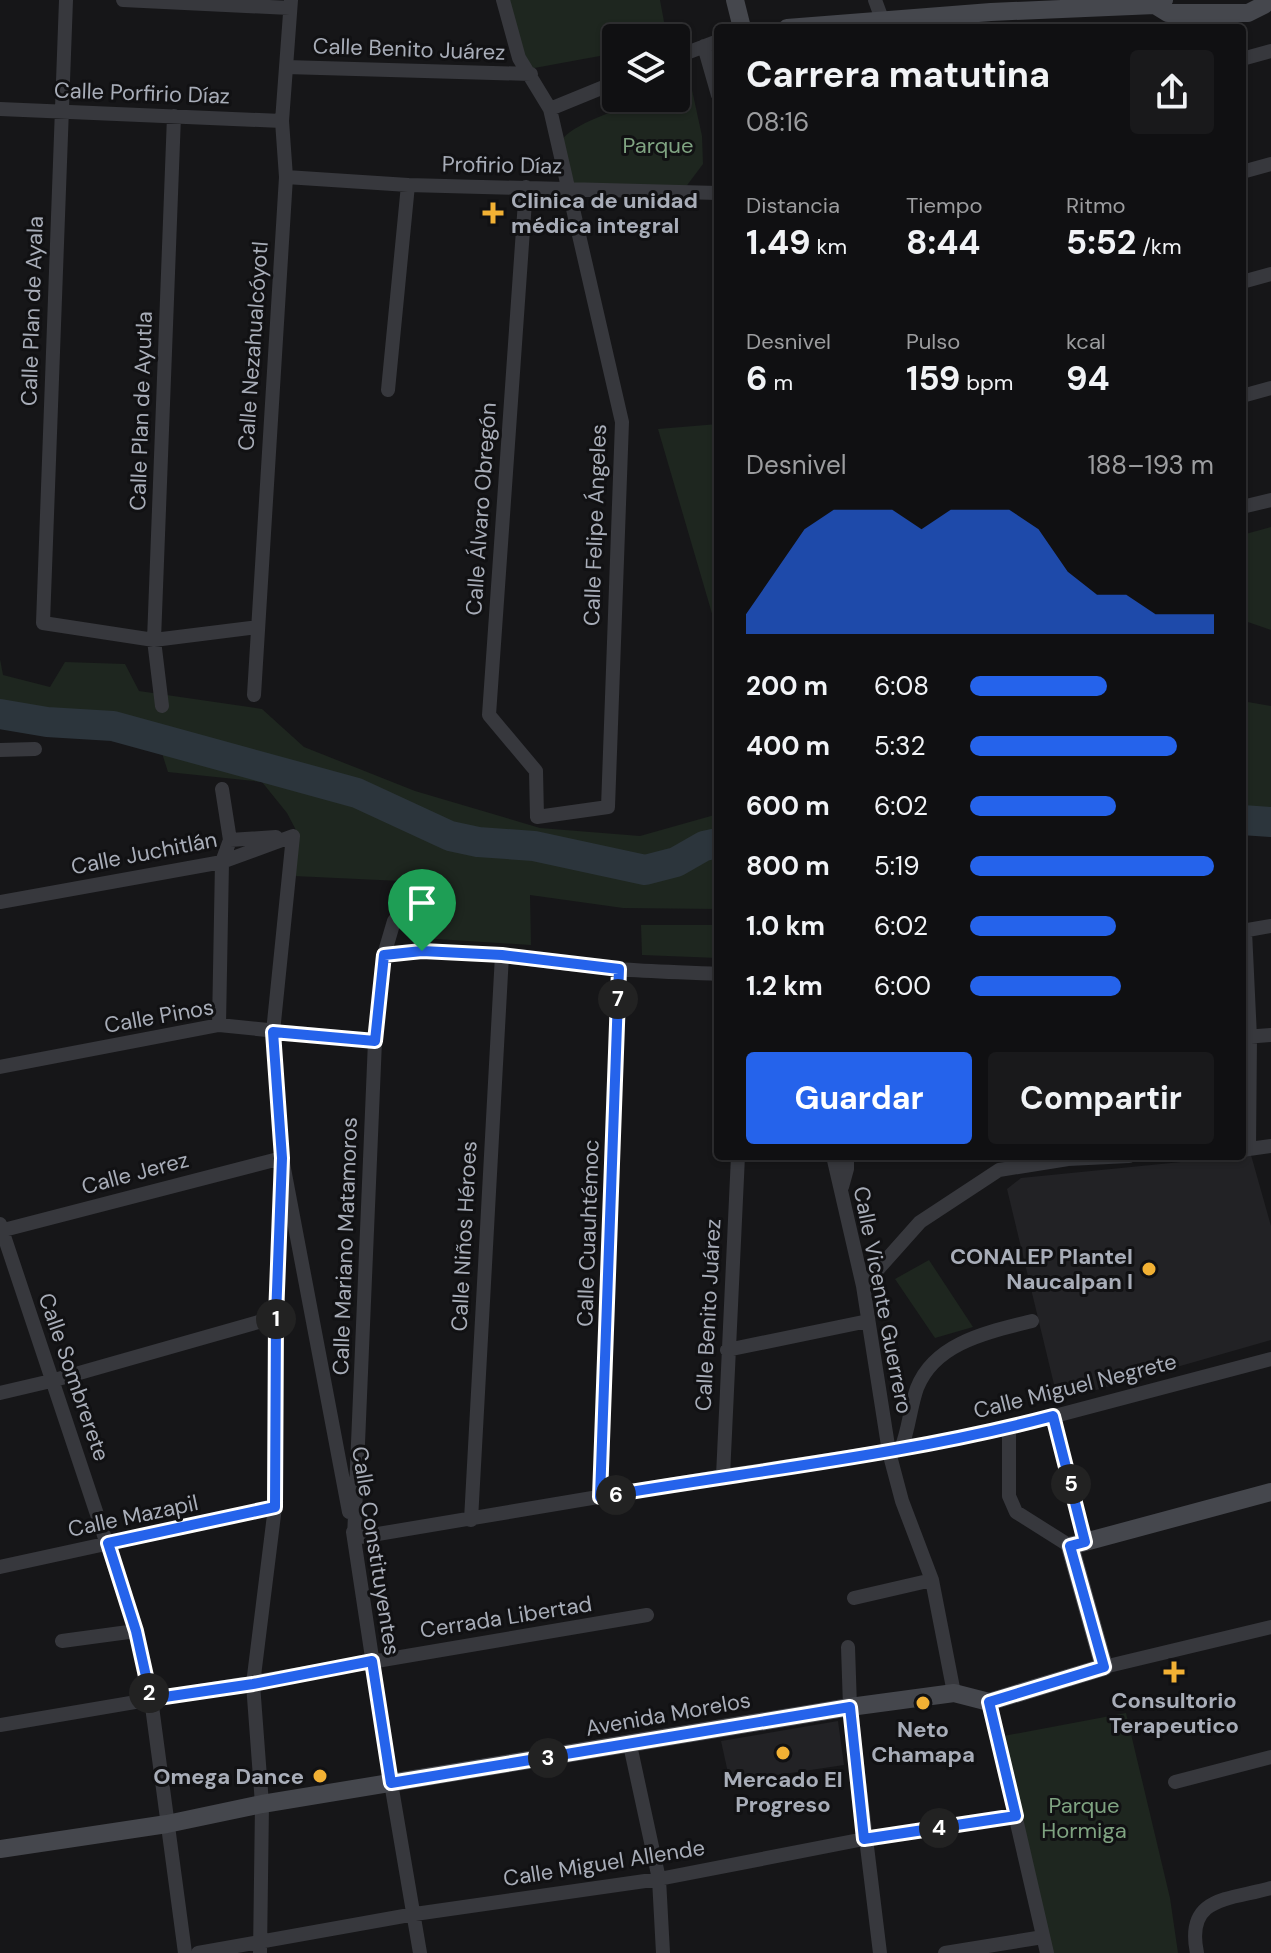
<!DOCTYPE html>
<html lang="es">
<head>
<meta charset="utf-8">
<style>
	body { margin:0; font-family:"DM Sans",sans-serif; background:#19191b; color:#f1f3f6; height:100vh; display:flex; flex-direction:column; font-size:30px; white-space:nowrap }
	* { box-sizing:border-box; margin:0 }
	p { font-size:26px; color:#9c9d9f }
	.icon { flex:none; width:44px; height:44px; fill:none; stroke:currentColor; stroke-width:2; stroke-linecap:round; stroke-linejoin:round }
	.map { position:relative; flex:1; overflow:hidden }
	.panel { position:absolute; left:714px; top:24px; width:532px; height:1136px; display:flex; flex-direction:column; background:#101012; border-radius:8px; box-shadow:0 2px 6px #0004,0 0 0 2px #303032 }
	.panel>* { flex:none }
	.controls { position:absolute; left:602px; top:24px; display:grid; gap:16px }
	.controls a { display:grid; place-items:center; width:88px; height:88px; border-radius:8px; background:#101012; box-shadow:0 2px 6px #0004,0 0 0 2px #303032; font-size:40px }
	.pin { position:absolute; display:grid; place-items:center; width:68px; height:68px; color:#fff; margin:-82px -34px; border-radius:50% 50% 50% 0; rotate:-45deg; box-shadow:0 0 8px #0007 }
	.pin .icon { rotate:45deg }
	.km { position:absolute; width:40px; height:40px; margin:-20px; border-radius:50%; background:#222; color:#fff; font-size:22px; line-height:40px; text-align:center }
	.round { display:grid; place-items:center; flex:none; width:84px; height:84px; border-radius:8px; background:#19191b }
	.overview { display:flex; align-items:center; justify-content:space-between; height:136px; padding:0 32px }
	h1 { font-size:36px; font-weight:700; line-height:60px }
	.metrics { display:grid; grid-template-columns:repeat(3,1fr); gap:12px; height:136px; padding:8px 32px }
	.metrics div { display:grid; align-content:center }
	.metrics b { font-size:34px; font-weight:700 }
	.metrics small { font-size:22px; font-weight:400 }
	.metrics p { font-size:22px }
	.chart { height:224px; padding:16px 32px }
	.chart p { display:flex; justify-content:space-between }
	.chart svg { width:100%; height:144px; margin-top:8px; fill:#2563eb; opacity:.7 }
	.cta { display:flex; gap:16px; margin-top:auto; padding:16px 32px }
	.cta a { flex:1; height:92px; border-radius:8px; background:#2563eb; color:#fff; font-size:32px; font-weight:700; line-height:92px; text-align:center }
	.cta a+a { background:#19191b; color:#f1f3f6 }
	ul { padding:0 32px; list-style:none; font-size:26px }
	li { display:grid; grid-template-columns:128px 96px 1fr; align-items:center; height:60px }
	li i { height:20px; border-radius:10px; background:#2563eb }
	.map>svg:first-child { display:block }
	.built { fill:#222225 }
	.green { fill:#1e261f }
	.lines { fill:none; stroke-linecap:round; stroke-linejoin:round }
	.river { stroke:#2c353c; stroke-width:30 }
	.street { stroke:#37383d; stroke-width:14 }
	.secondary { stroke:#45474d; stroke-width:18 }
	.route-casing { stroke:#fff; stroke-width:16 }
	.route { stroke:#2563eb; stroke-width:10 }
	.poi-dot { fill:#f2b134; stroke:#111113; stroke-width:3 }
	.labels { text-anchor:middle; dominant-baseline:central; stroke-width:6; stroke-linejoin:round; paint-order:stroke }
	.street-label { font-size:22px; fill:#a8adb8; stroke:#111113 }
	.park-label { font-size:22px; fill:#7fa381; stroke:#111113 }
	.poi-label { font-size:22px; font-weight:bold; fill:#a8adb8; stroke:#111113 }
</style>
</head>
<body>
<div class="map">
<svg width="1271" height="1953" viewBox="0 0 1271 1953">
	<rect width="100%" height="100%" fill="#161618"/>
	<path class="built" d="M1251,1155L1271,1226V1340L1058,1401L1007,1189L1021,1178Z
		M838,1721L844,1765L730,1782L721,1741Z"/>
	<path class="green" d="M504,0H660L667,38H616V53L518,71Z
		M692,90L702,136L703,164L685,188L575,186L561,141C576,119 650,98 676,98V94Z
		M718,424V634L658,429Z
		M1271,527V630L1242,620V535Z
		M0,659L3,675L50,687L65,662L125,664L139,691L262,709L304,747L415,791L540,828L640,836L718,814V909L623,908L530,895L531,945L421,938L422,882L294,876L297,832L287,813L262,782L168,772L161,750L89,736L0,729Z
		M1242,701L1271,706V831L1253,827L1242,838Z
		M641,925H718V958L642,955Z
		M929,1260L973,1327L935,1338L895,1279Z
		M1126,1713L1170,1898L1178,1953H1051L998,1737Z"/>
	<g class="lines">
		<path class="river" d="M0,714L47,722L113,726L357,793L450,836L478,842L534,846L645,870L676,862L704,846L718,843
			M1242,820L1271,822"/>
		<path class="street" d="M66,0L43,623L154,640L258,627
			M123,0L290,8
			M503,0L519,58L550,109L622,422L608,807L537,817L536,771L489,715L526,187
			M875,0L882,19
			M704,46L718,95
			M676,57L718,41
			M1242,59L1271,51
			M286,67L531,74
			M0,109L282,121
			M550,109L616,82
			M1242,172L1271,164
			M286,177L408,185L718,193
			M1242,282L1271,274
			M388,390L408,185
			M1242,396L1271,388
			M1242,507L1271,500
			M254,695L286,177L282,121L291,0
			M162,706L154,640L174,116
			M0,750L35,749
			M230,840L276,837
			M414,896L394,921L384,955L375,1041L354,1538L723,1476L901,1449L1009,1428L1271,1359
			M0,902L222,862L293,836
			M1242,931L1271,926
			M1245,931L1250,1037L1249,1149
			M384,955C463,945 540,963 619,969C652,972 685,972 718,974
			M219,1025L222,862L230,840L222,789
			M1244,1037L1271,1035
			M0,1067L219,1025L375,1041
			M1242,1150L1271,1146
			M833,1156L863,1286L889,1452L902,1501L932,1580L954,1693
			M842,1187L847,1169V1156
			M0,1224L136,1631L151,1699L185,1953
			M0,1231L282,1158L349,1512
			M863,1286L920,1222L999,1170L1068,1159L1129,1156
			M727,1350L868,1321
			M0,1393L51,1381L276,1317
			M1053,1416L1085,1542
			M1009,1428V1496L1016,1512L1070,1546
			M901,1449C909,1429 910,1408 917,1388C935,1342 989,1332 1032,1321
			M723,1476L738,1156
			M600,1497L619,969
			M471,1520L502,955
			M353,1532L391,1783L420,1953
			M0,1567L275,1507
			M854,1598L932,1580
			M62,1641L136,1631
			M848,1647L850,1707L880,1953
			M1104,1667L1271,1627
			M989,1702L1047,1953
			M0,1725L647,1615
			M630,1745L659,1879L663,1953
			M1175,1782L1271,1757
			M198,1953L415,1914L659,1879L864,1839L1016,1816
			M260,1953L262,1804L253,1684L275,1507L276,1317L282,1158L273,1032L293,836
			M945,1953L1043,1937
			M1197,1953C1185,1896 1229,1900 1271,1888"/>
		<path class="secondary" d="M735,0L742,28
			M1155,5L1168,13H1248L1264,5
			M787,28L991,12L1155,5L1164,0
			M0,1849L167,1824L262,1804L850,1707L954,1693L989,1702L1104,1667L1070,1546L1271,1492"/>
	</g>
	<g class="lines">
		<g class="route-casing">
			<path id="route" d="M422,951L502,955L619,969L600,1497C751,1471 905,1455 1053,1416L1085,1542L1070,1546L1104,1667L989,1702L1016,1816L864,1839L850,1707L391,1783L372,1661L253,1684L151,1699L136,1631L108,1543L275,1507L276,1317L282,1158L273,1032L375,1041L384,955Z"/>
		</g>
		<use href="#route" class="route"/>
	</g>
	<g class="poi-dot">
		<path d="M489 201h8v8h8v8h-8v8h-8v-8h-8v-8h8z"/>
		<circle cx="1149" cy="1269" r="8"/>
		<path d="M1170 1660h8v8h8v8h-8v8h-8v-8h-8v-8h8z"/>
		<circle cx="923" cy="1703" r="8"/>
		<circle cx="783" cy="1753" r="8"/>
		<circle cx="320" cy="1776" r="8"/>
	</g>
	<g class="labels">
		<g class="street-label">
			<text transform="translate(409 49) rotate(2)">Calle Benito Juárez</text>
			<text transform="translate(142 93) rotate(2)">Calle Porfirio Díaz</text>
			<text transform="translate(502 165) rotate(1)">Profirio Díaz</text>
			<text transform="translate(32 311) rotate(-88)">Calle Plan de Ayala</text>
			<text transform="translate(253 346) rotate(-86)">Calle Nezahualcóyotl</text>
			<text transform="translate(141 411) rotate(-88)">Calle Plan de Ayutla</text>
			<text transform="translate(481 509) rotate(-86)">Calle Álvaro Obregón</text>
			<text transform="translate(595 525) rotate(-88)">Calle Felipe Ángeles</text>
			<text transform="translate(144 853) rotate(-11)">Calle Juchitlán</text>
			<text transform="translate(159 1016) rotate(-10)">Calle Pinos</text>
			<text transform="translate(135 1173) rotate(-15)">Calle Jerez</text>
			<text transform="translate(588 1233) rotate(-88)">Calle Cuauhtémoc</text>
			<text transform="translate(464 1236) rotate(-87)">Calle Niños Héroes</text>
			<text transform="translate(345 1246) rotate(-88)">Calle Mariano Matamoros</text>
			<text transform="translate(883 1300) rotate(79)">Calle Vicente Guerrero</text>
			<text transform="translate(708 1315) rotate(-87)">Calle Benito Juárez</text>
			<text transform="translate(74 1377) rotate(71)">Calle Sombrerete</text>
			<text transform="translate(1075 1386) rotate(-14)">Calle Miguel Negrete</text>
			<text transform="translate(133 1516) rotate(-12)">Calle Mazapil</text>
			<text transform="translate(376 1551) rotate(81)">Calle Constituyentes</text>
			<text transform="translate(506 1617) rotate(-9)">Cerrada Libertad</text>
			<text transform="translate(668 1714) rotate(-10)">Avenida Morelos</text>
			<text transform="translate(604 1863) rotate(-9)">Calle Miguel Allende</text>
		</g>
		<g class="park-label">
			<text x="658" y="145">Parque</text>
			<text x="1084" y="1805">Parque<tspan x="1084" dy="25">Hormiga</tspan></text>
		</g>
		<g class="poi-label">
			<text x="511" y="200" text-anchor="start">Clinica de unidad<tspan x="511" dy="25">médica integral</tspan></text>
			<text x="1133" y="1256" text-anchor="end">CONALEP Plantel<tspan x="1133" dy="25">Naucalpan I</tspan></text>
			<text x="1174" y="1700">Consultorio<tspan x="1174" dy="25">Terapeutico</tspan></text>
			<text x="923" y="1729">Neto<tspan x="923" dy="25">Chamapa</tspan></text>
			<text x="304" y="1776" text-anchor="end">Omega Dance</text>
			<text x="783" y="1779">Mercado El<tspan x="783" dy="25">Progreso</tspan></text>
		</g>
	</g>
</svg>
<div class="controls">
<a><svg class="icon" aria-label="layers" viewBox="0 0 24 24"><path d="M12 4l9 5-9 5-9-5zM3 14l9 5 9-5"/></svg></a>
</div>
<div class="pin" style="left:422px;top:951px;background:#1e9e55"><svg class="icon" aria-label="arrive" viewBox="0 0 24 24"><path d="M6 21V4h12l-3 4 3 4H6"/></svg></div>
<b class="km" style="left:276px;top:1319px">1</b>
<b class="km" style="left:149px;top:1693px">2</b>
<b class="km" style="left:548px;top:1758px">3</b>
<b class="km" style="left:939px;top:1828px">4</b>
<b class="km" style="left:1071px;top:1484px">5</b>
<b class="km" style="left:616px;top:1495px">6</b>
<b class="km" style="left:618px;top:999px">7</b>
<section class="panel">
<div class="overview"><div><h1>Carrera matutina</h1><p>08:16</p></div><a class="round"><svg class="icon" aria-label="share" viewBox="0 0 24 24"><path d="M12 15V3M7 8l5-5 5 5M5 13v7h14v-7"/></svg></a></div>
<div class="metrics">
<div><p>Distancia</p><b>1.49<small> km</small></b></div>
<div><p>Tiempo</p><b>8:44</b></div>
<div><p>Ritmo</p><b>5:52<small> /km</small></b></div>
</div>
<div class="metrics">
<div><p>Desnivel</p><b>6<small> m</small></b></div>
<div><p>Pulso</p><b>159<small> bpm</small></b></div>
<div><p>kcal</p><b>94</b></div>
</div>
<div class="chart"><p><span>Desnivel</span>188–193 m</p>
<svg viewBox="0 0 160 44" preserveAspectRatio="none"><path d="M0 44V38L10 25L20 12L30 6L40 6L50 6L60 12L70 6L80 6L90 6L100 12L110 25L120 32L130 32L140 38L150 38L160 38V44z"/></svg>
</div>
<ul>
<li><b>200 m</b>6:08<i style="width:56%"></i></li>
<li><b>400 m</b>5:32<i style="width:85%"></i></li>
<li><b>600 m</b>6:02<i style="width:60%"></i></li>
<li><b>800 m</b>5:19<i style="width:100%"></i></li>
<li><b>1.0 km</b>6:02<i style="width:60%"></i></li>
<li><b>1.2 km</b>6:00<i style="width:62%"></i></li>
</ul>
<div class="cta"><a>Guardar</a><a>Compartir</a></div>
</section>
</div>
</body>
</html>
